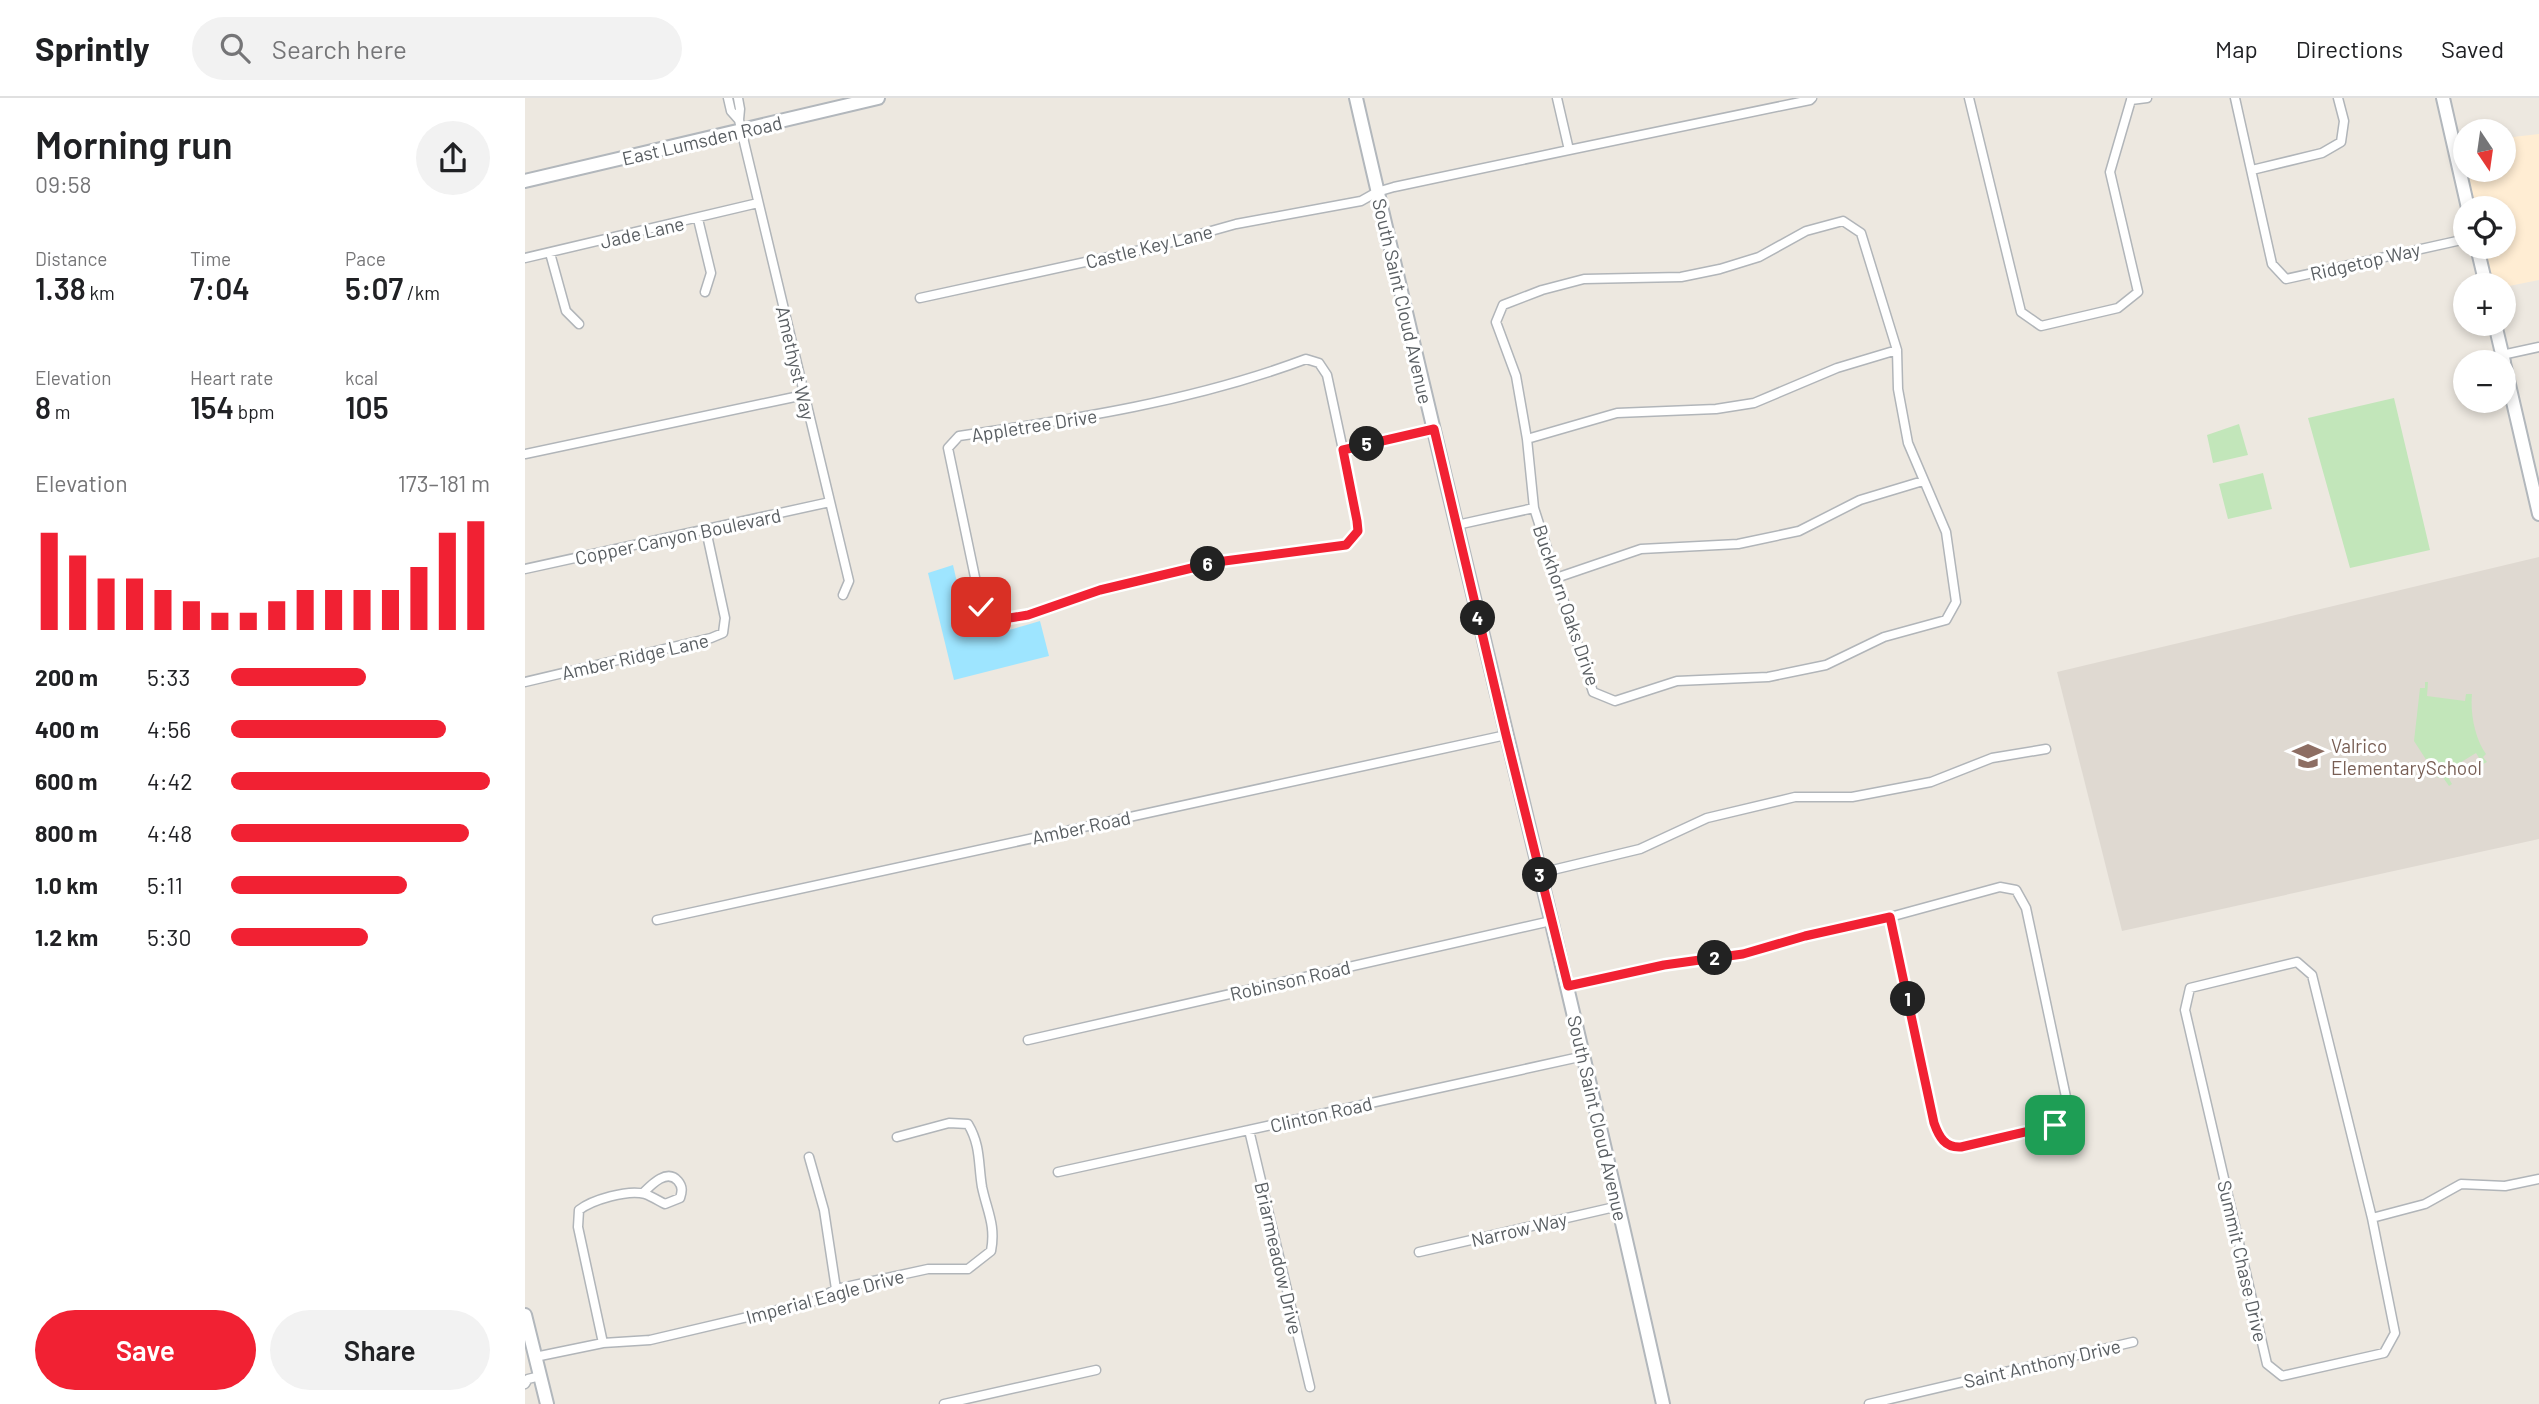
<!DOCTYPE html>
<html lang="en">
<head>
<meta charset="utf-8">
<style>
	body { margin:0; font-family:Barlow,sans-serif; background:#f2f2f2; color:#202124; height:100vh; display:flex; flex-direction:column; font-size:26px; white-space:nowrap }
	* { box-sizing:border-box; margin:0 }
	p { font-size:23px; color:#757577 }
	.icon { flex:none; width:38px; height:38px; fill:none; stroke:currentColor; stroke-width:2; stroke-linecap:round; stroke-linejoin:round }
	.map { position:relative; flex:1; overflow:hidden }
	.drawer { display:flex; flex-direction:column; background:#fff; width:525px }
	.drawer>* { flex:none }
	.needle { width:46px; rotate:167deg }
	.controls { position:absolute; left:1928px; top:21px; display:grid; gap:14px }
	.controls a { display:grid; place-items:center; width:63px; height:63px; border-radius:50%; background:#fff; box-shadow:0 4px 10px #0003; font-size:35px }
	.pin { position:absolute; display:grid; place-items:center; width:60px; height:60px; color:#fff; margin:-30px; border-radius:14px; box-shadow:0 4px 10px #0006 }
	.km { position:absolute; width:35px; height:35px; margin:-18px; border-radius:50%; background:#222; color:#fff; font-size:19px; line-height:35px; text-align:center }
	.round { display:grid; place-items:center; flex:none; width:74px; height:74px; border-radius:37px; background:#f2f2f2 }
	.overview { display:flex; align-items:center; justify-content:space-between; height:119px; padding:0 35px }
	h1 { font-size:38px; font-weight:600; line-height:52px }
	.stats { display:grid; grid-template-columns:repeat(3,1fr); gap:10px; height:119px; padding:7px 35px }
	.stats div { display:grid; align-content:center }
	.stats b { font-size:30px; font-weight:600 }
	.stats small { font-size:19px; font-weight:400 }
	.stats p { font-size:19px }
	.chart { height:196px; padding:14px 35px }
	.chart p { display:flex; justify-content:space-between }
	.chart svg { width:100%; height:126px; margin-top:7px; stroke:#f12133; stroke-width:6 }
	.button { display:flex; gap:14px; margin-top:auto; padding:14px 35px }
	.button a { flex:1; height:80px; border-radius:42px; background:#f12133; color:#fff; font-size:28px; font-weight:600; line-height:80px; text-align:center }
	.button a+a { background:#f2f2f2; color:#202124 }
	ul { padding:0 35px; list-style:none; font-size:23px }
	li { display:grid; grid-template-columns:112px 84px 1fr; align-items:center; height:52px }
	li i { height:18px; border-radius:9px; background:#f12133 }
	header { display:flex; align-items:center; gap:42px; box-sizing:border-box; height:98px; padding:0 35px; background:#fff; border-bottom:2px solid #e0e0e0 }
	header strong { font-size:33px }
	nav { display:flex; gap:38px; margin-inline-start:auto; font-size:24px }
	.search { width:490px; height:63px; background:#f2f2f2; display:flex; align-items:center; gap:18px; box-sizing:border-box; padding:0 24px; border-radius:38px; color:#757577; font-size:26px }
	main { display:flex; flex:1; min-height:0 }
	.map>svg:first-child { display:block }
	.commercial { fill:#ffedd3 }
	.education { fill:#dfd9d1 }
	.green { fill:#c2e6ba }
	.water { fill:#9ee5ff }
	.lines { fill:none; stroke-linecap:round; stroke-linejoin:round }
	.street-casing { stroke:#b1b5b9; stroke-width:11 }
	.secondary-casing { stroke:#b2b7bc; stroke-width:16 }
	.street { stroke:#fff; stroke-width:8 }
	.secondary { stroke:#fff; stroke-width:12 }
	.route-casing { stroke:#fff; stroke-width:14 }
	.route { stroke:#f12133; stroke-width:9 }
	.labels { text-anchor:middle; dominant-baseline:central; stroke-width:6; stroke-linejoin:round; paint-order:stroke }
	.street-label { font-size:19px; fill:#595e62; stroke:#fff }
	.education-label { font-size:19px; fill:#785e54; stroke:#fff; text-anchor:start }
</style>
</head>
<body>
<header>
<strong>Sprintly</strong>
<div class="search"><svg class="icon" aria-label="search" viewBox="0 0 24 24"><circle cx="10" cy="10" r="6"/><path d="M15 15l6 6"/></svg>Search here</div>
<nav><a>Map</a><a>Directions</a><a>Saved</a></nav>
</header>
<main>
<section class="drawer">
<div class="overview"><div><h1>Morning run</h1><p>09:58</p></div><a class="round"><svg class="icon" aria-label="share" viewBox="0 0 24 24"><path d="M12 15V3M7 8l5-5 5 5M5 13v7h14v-7"/></svg></a></div>
<div class="stats">
<div><p>Distance</p><b>1.38<small> km</small></b></div>
<div><p>Time</p><b>7:04</b></div>
<div><p>Pace</p><b>5:07<small> /km</small></b></div>
</div>
<div class="stats">
<div><p>Elevation</p><b>8<small> m</small></b></div>
<div><p>Heart rate</p><b>154<small> bpm</small></b></div>
<div><p>kcal</p><b>105</b></div>
</div>
<div class="chart"><p><span>Elevation</span>173–181 m</p>
<svg viewBox="0 0 160 44" preserveAspectRatio="none"><path d="M5 44V10M15 44V18M25 44V26M35 44V26M45 44V30M55 44V34M65 44V38M75 44V38M85 44V34M95 44V30M105 44V30M115 44V30M125 44V30M135 44V22M145 44V10M155 44V6"/></svg>
</div>
<ul>
<li><b>200 m</b>5:33<i style="width:52%"></i></li>
<li><b>400 m</b>4:56<i style="width:83%"></i></li>
<li><b>600 m</b>4:42<i style="width:100%"></i></li>
<li><b>800 m</b>4:48<i style="width:92%"></i></li>
<li><b>1.0 km</b>5:11<i style="width:68%"></i></li>
<li><b>1.2 km</b>5:30<i style="width:53%"></i></li>
</ul>
<div class="button"><a>Save</a><a>Share</a></div>
</section>
<div class="map">
<svg width="2014" height="1306" viewBox="0 0 2014 1306">
	<rect width="100%" height="100%" fill="#ede8e0"/>
	<path class="commercial" d="M2014,36V182L1979,189V187H1967L1957,149H1979V110H1948L1934,49L1941,48V72H1979V40Z"/>
	<path class="education" d="M2014,459V741L1597,833L1532,574Z"/>
	<path class="green" d="M1869,300L1905,452L1825,470L1783,320Z
		M1714,326L1723,357L1688,365L1682,337Z
		M1738,375L1747,411L1703,421L1694,386Z
		M1900,584H1903L1902,598L1940,603L1941,596H1947C1945,615 1950,641 1961,656L1958,659L1962,664L1958,666L1951,655L1920,674L1927,686L1924,688L1917,678L1913,680L1889,643L1895,590H1900Z"/>
	<path class="water" d="M428,467C434,490 439,537 472,534C486,532 501,527 515,523L524,558L429,582L403,475Z"/>
	<g class="lines">
		<g class="street-casing">
			<path id="street" d="M203,0L206,13L214,22
				M213,0L215,11L214,22L220,48L324,483L318,497
				M1032,0L1044,52L1285,2L1287,0
				M1444,0L1496,214L1516,228L1593,210L1613,194L1585,74L1606,2
				M1710,0L1747,166L1761,181L1941,141
				M1606,2L1622,0
				M1727,72L1797,55L1816,44L1819,23L1813,0
				M173,121L186,175L180,194
				M1318,123L1336,135L1372,252L1373,291L1383,345L1421,434L1431,504L1421,522L1359,539L1301,567L1243,579L1152,583L1090,603L1068,594L1009,410L1002,341L991,278L971,224L978,207L1017,192L1059,181L1156,179L1195,171L1234,159L1281,133Z
				M25,155L41,213L54,226
				M0,160L233,105
				M395,200L629,149L711,126L836,103L852,94L869,89L1044,52
				M1977,257L2014,249
				M781,261L794,265L802,277L818,352L833,433L821,447L693,464L575,491L503,517L472,522L456,508L423,350L434,338C551,321 669,303 781,261Z
				M1002,341L1092,315L1191,311L1229,305L1312,270L1372,252
				M818,352L909,331
				M0,356L279,297
				M932,427L1009,410
				M0,471L305,404
				M1031,480L1116,451L1213,446L1274,433L1335,402L1398,383
				M0,584L186,540L198,535L200,520L181,432
				M1015,775L1115,751L1182,720L1270,699H1327L1406,684L1467,660L1521,651
				M1475,789L1491,792L1501,810L1541,999C1543,1016 1539,1024 1522,1030L1430,1049L1418,1043L1409,1025L1365,819Z
				M132,822L981,637
				M1772,864L1787,877L1847,1120L1870,1235L1859,1255L1757,1278L1742,1266L1660,912L1665,890Z
				M1043,888L1139,867L1218,856L1280,838L1365,819
				M503,942L1026,823
				M724,1032L785,1289
				M284,1059L299,1112L311,1191
				M533,1074L1059,958
				M1847,1120L1900,1106L1936,1086L1980,1088L2014,1081
				M894,1154L1094,1108
				M78,1245L53,1129L54,1112C67,1102 103,1091 120,1096C126,1098 134,1103 140,1106L155,1100C157,1094 158,1089 153,1083C142,1070 126,1087 118,1095
				M10,1259L78,1245L125,1242L290,1203L311,1191L403,1171H443L466,1153C471,1127 462,1113 457,1089C453,1065 456,1048 443,1026L424,1025L372,1039
				M0,1286L3,1281L15,1278
				M419,1306L571,1272
				M1344,1306L1608,1244"/>
		</g>
		<g class="secondary-casing">
			<path id="secondary" d="M831,0C931,436 1041,869 1138,1306
				M1918,0L1943,110
				M0,83L353,0
				M1952,149L1961,187
				M1970,226L1979,264
				M1979,265L2014,416
				M0,1217L22,1306"/>
		</g>
		<use href="#street" class="street"/>
		<use href="#secondary" class="secondary"/>
	</g>
	<g class="lines">
		<g class="route-casing">
			<path id="route" d="M456,509L472,522L503,517L575,492L692,464L821,447L833,433L832,423L818,352L909,331L981,637L1043,888L1139,867L1218,856L1280,838L1365,819L1409,1025C1414,1039 1420,1050 1436,1049L1530,1027"/>
		</g>
		<use href="#route" class="route"/>
	</g>
	<defs>
		<g id="school-bare" transform="scale(2.415)"><path d="M0-5L7-2L0 1L-7-2ZM-4 1L0 2.5L4 1V4Q0 6-4 4Z" fill="#8d6e63" stroke="#fff" stroke-width="2.5" paint-order="stroke"/></g>
	</defs>
	<g fill-rule="evenodd">
		<use href="#school-bare" x="1783" y="658"/>
	</g>
	<g class="labels">
		<g class="street-label">
			<text transform="translate(177 42) rotate(-13)">East Lumsden Road</text>
			<text transform="translate(117 134) rotate(-13)">Jade Lane</text>
			<text transform="translate(624 148) rotate(-14)">Castle Key Lane</text>
			<text transform="translate(1840 163) rotate(-13)">Ridgetop Way</text>
			<text transform="translate(878 203) rotate(77)">South Saint Cloud Avenue</text>
			<text transform="translate(271 265) rotate(77)">Amethyst Way</text>
			<text transform="translate(509 327) rotate(-9)">Appletree Drive</text>
			<text transform="translate(153 438) rotate(-12)">Copper Canyon Boulevard</text>
			<text transform="translate(1042 507) rotate(71)">Buckhorn Oaks Drive</text>
			<text transform="translate(110 558) rotate(-13)">Amber Ridge Lane</text>
			<text transform="translate(556 729) rotate(-12)">Amber Road</text>
			<text transform="translate(765 882) rotate(-13)">Robinson Road</text>
			<text transform="translate(796 1016) rotate(-13)">Clinton Road</text>
			<text transform="translate(1073 1020) rotate(77)">South Saint Cloud Avenue</text>
			<text transform="translate(994 1131) rotate(-13)">Narrow Way</text>
			<text transform="translate(754 1160) rotate(77)">Briarmeadow Drive</text>
			<text transform="translate(1718 1163) rotate(77)">Summit Chase Drive</text>
			<text transform="translate(300 1198) rotate(-15)">Imperial Eagle Drive</text>
			<text transform="translate(1517 1265) rotate(-13)">Saint Anthony Drive</text>
		</g>
		<g class="education-label">
			<text x="1806" y="647">Valrico<tspan x="1806" dy="22">ElementarySchool</tspan></text>
		</g>
	</g>
</svg>
<div class="controls">
<a><svg class="needle" viewBox="-14 -14 28 28"><path d="M0-13l5 13h-10z" fill="#e53935"/><path d="M0 13l5-13h-10z" fill="#757577"/></svg></a>
<a><svg class="icon" aria-label="locate" viewBox="0 0 24 24"><circle cx="12" cy="12" r="6"/><path d="M12 2v4M12 18v4M2 12h4M18 12h4"/></svg></a>
<a>+</a>
<a>−</a>
</div>
<div class="pin" style="left:1530px;top:1027px;background:#1e9e55"><svg class="icon" aria-label="arrive" viewBox="0 0 24 24"><path d="M6 21V4h12l-3 4 3 4H6"/></svg></div>
<div class="pin" style="left:456px;top:509px;background:#d93025"><svg class="icon" aria-label="check" viewBox="0 0 24 24"><path d="M5 12l5 5 9-10"/></svg></div>
<b class="km" style="left:1383px;top:901px">1</b>
<b class="km" style="left:1190px;top:860px">2</b>
<b class="km" style="left:1015px;top:777px">3</b>
<b class="km" style="left:953px;top:520px">4</b>
<b class="km" style="left:842px;top:346px">5</b>
<b class="km" style="left:683px;top:466px">6</b>
</div>
</main>
</body>
</html>
